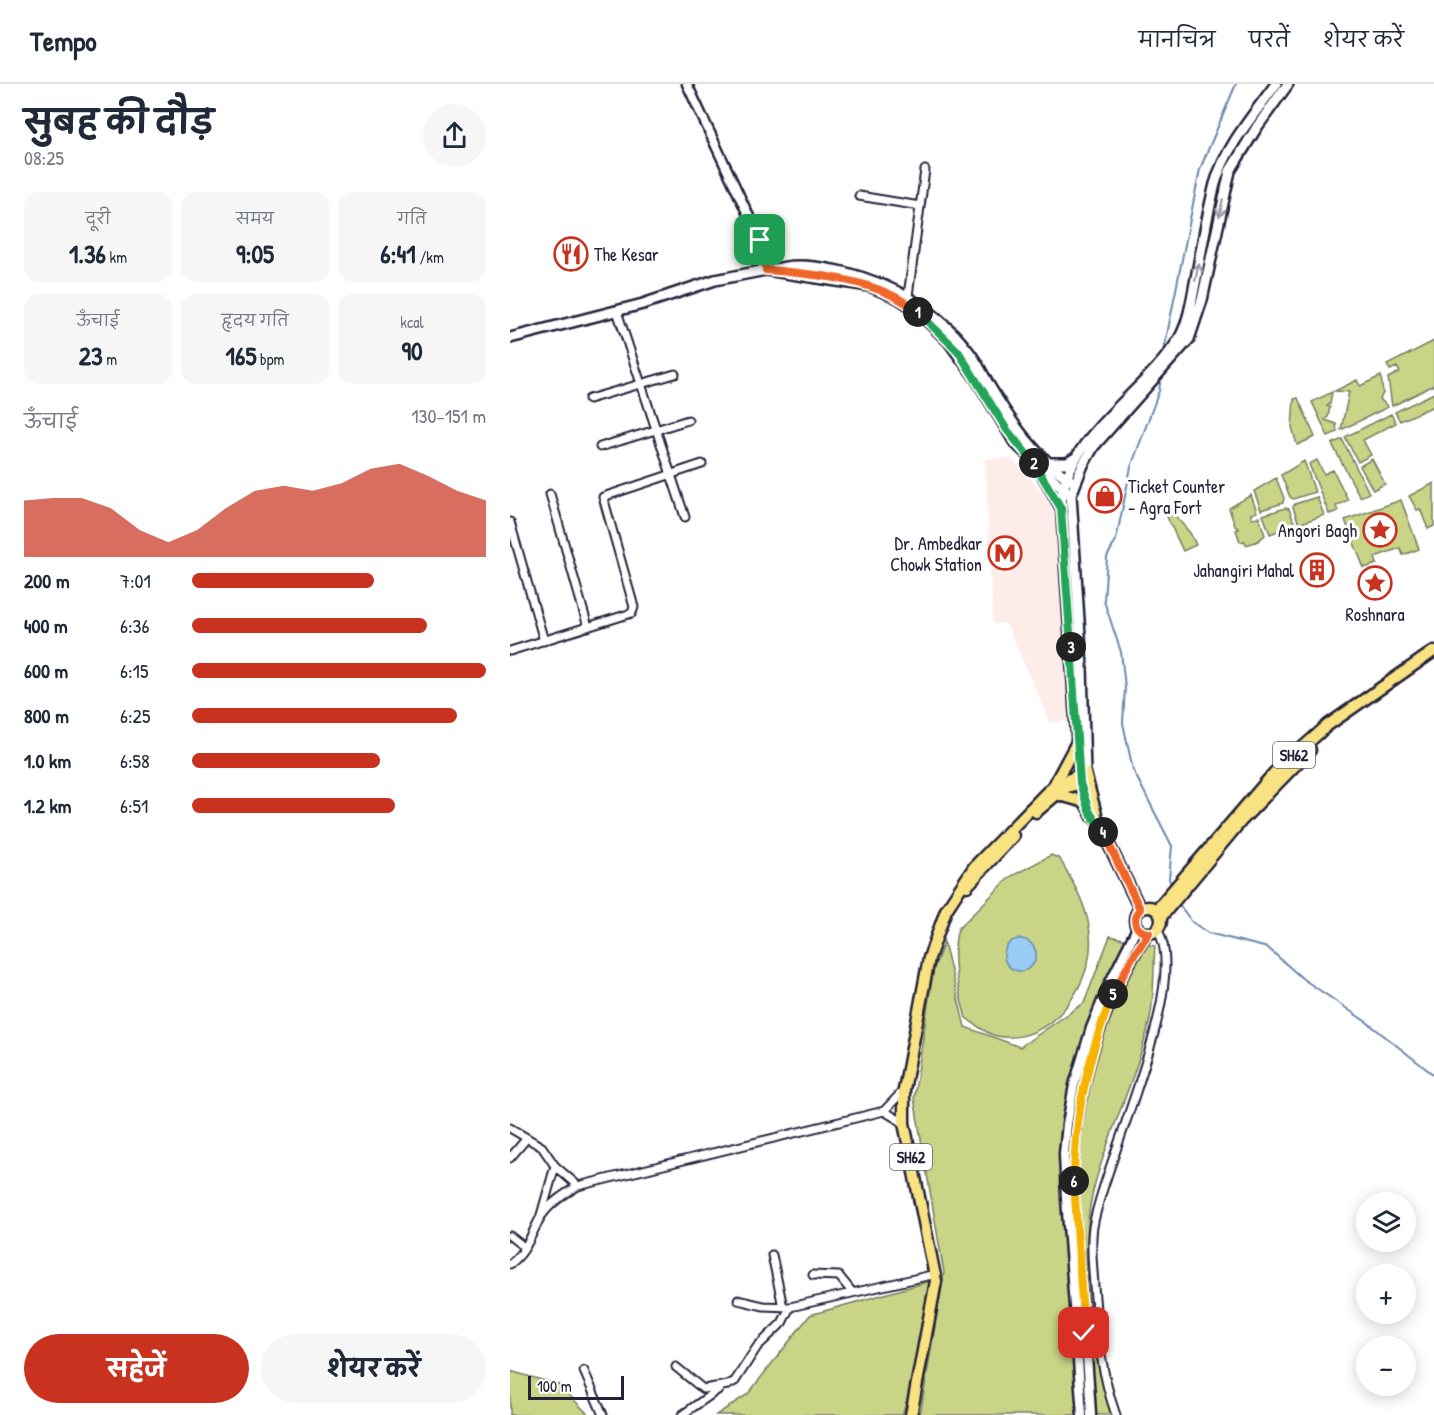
<!DOCTYPE html>
<html lang="hi">
<head>
<meta charset="utf-8">
<style>
	body { margin:0; font-family:"Patrick Hand","Playpen Sans Deva",sans-serif; background:#f6f6f7; color:#1f2937; height:100vh; display:flex; flex-direction:column; font-size:22px; white-space:nowrap }
	* { box-sizing:border-box; margin:0 }
	p { font-size:20px; color:#747a83 }
	.icon { flex:none; width:33px; height:33px; fill:none; stroke:currentColor; stroke-width:2; stroke-linecap:round; stroke-linejoin:round }
	.map { position:relative; flex:1; overflow:hidden }
	.side { display:flex; flex-direction:column; background:#fff; width:510px }
	.side>* { flex:none }
	.tools { position:absolute; left:846px; top:1108px; display:grid; gap:12px }
	.tools a { display:grid; place-items:center; width:60px; height:60px; border-radius:50%; background:#fff; box-shadow:0 3px 15px #0003; font-size:30px }
	.scale { position:absolute; left:18px; bottom:15px; width:96px; box-sizing:border-box; padding-left:6px; border:3px solid #22223b; border-top:0; font-size:16px; line-height:21px; white-space:nowrap; color:#22223b; -webkit-text-stroke:4px #fff; paint-order:stroke }
	.pin { position:absolute; display:grid; place-items:center; width:51px; height:51px; color:#fff; margin:-26px; border-radius:12px; box-shadow:0 3px 9px #0006 }
	.km { position:absolute; width:30px; height:30px; margin:-15px; border-radius:50%; background:#222; color:#fff; font-size:16px; line-height:30px; text-align:center }
	.round { display:grid; place-items:center; flex:none; width:63px; height:63px; border-radius:32px; background:#f6f6f7 }
	.headline { display:flex; align-items:center; justify-content:space-between; height:102px; padding:0 24px }
	h1 { font-size:33px; font-weight:700; line-height:45px }
	.metrics { display:grid; grid-template-columns:repeat(3,1fr); gap:9px; height:102px; padding:6px 24px }
	.metrics div { display:grid; align-content:center; border-radius:15px; background:#f6f6f7; text-align:center }
	.metrics b { font-size:26px; font-weight:700 }
	.metrics small { font-size:16px; font-weight:400 }
	.metrics p { font-size:16px }
	.chart { height:168px; padding:12px 24px }
	.chart p { display:flex; justify-content:space-between }
	.chart svg { width:100%; height:108px; margin-top:6px; fill:#c8321e; opacity:.7 }
	.primary-button { display:flex; gap:12px; margin-top:auto; padding:12px 24px }
	.primary-button a { flex:1; height:69px; border-radius:36px; background:#c8321e; color:#fff; font-size:24px; font-weight:700; line-height:69px; text-align:center }
	.primary-button a+a { background:#f6f6f7; color:#1f2937 }
	ul { padding:0 24px; list-style:none; font-size:20px }
	li { display:grid; grid-template-columns:96px 72px 1fr; align-items:center; height:45px }
	li i { height:15px; border-radius:8px; background:#c8321e }
	header { display:flex; align-items:center; gap:36px; box-sizing:border-box; height:84px; padding:0 30px; background:#fff; border-bottom:2px solid #e0e1e3 }
	header strong { font-size:28px }
	nav { display:flex; gap:33px; margin-inline-start:auto; font-size:21px }
	main { display:flex; flex:1; min-height:0 }
	.map>svg:first-child { display:block }
	.built { fill:#feece9 }
	.green { fill:#c9d487; stroke:#767b61; stroke-width:1.5 }
	.water { fill:#99ccf6; stroke:#6988ab; stroke-width:1.5 }
	.lines { fill:none; stroke-linecap:round; stroke-linejoin:round }
	.stream { stroke:#6988ab; stroke-width:2 }
	.minor-casing { stroke:#22223b; stroke-width:11 }
	.tertiary-casing { stroke:#22223b; stroke-width:13 }
	.secondary-casing { stroke:#22223b; stroke-width:14 }
	.primary-casing { stroke:#22223b; stroke-width:15 }
	.minor { stroke:#fff; stroke-width:7 }
	.tertiary { stroke:#fff; stroke-width:8 }
	.secondary { stroke:#fff; stroke-width:9 }
	.primary { stroke:#f8e281; stroke-width:10 }
	.oneway { stroke:#9c9ca7 }
	.split-1-casing { stroke:#fff; stroke-width:12 }
	.split-2-casing { stroke:#fff; stroke-width:12 }
	.split-3-casing { stroke:#fff; stroke-width:12 }
	.split-4-casing { stroke:#fff; stroke-width:12 }
	.split-5-casing { stroke:#fff; stroke-width:12 }
	.split-6-casing { stroke:#fff; stroke-width:12 }
	.split-7-casing { stroke:#fff; stroke-width:12 }
	.split-1 { stroke:#f0652b; stroke-width:8 }
	.split-2 { stroke:#22a559; stroke-width:8 }
	.split-3 { stroke:#22a559; stroke-width:8 }
	.split-4 { stroke:#22a559; stroke-width:8 }
	.split-5 { stroke:#f0652b; stroke-width:8 }
	.split-6 { stroke:#f5b400; stroke-width:8 }
	.split-7 { stroke:#f5b400; stroke-width:8 }
	.labels { text-anchor:middle; dominant-baseline:central; stroke-width:6; stroke-linejoin:round; paint-order:stroke }
	.shield { fill:#fff; stroke:#646476; stroke-width:1.5 }
	.shield-label { font-size:16px; font-weight:bold; fill:#22223b }
	.poi-label { font-size:18px; fill:#22223b; stroke:#fff; text-anchor:end }
</style>
</head>
<body>
<header>
<strong>Tempo</strong>
<nav><a>मानचित्र</a><a>परतें</a><a>शेयर करें</a></nav>
</header>
<main>
<section class="side">
<div class="headline"><div><h1>सुबह की दौड़</h1><p>08:25</p></div><a class="round"><svg class="icon" aria-label="share" viewBox="0 0 24 24"><path d="M12 15V3M7 8l5-5 5 5M5 13v7h14v-7"/></svg></a></div>
<div class="metrics">
<div><p>दूरी</p><b>1.36<small> km</small></b></div>
<div><p>समय</p><b>9:05</b></div>
<div><p>गति</p><b>6:41<small> /km</small></b></div>
</div>
<div class="metrics">
<div><p>ऊँचाई</p><b>23<small> m</small></b></div>
<div><p>हृदय गति</p><b>165<small> bpm</small></b></div>
<div><p>kcal</p><b>90</b></div>
</div>
<div class="chart"><p><span>ऊँचाई</span>130–151 m</p>
<svg viewBox="0 0 160 44" preserveAspectRatio="none"><path d="M0 44V21L10 20L20 20L30 24L40 33L50 38L60 33L70 24L80 17L90 15L100 17L110 14L120 8L130 6L140 11L150 17L160 21V44z"/></svg>
</div>
<ul>
<li><b>200 m</b>7:01<i style="width:62%"></i></li>
<li><b>400 m</b>6:36<i style="width:80%"></i></li>
<li><b>600 m</b>6:15<i style="width:100%"></i></li>
<li><b>800 m</b>6:25<i style="width:90%"></i></li>
<li><b>1.0 km</b>6:58<i style="width:64%"></i></li>
<li><b>1.2 km</b>6:51<i style="width:69%"></i></li>
</ul>
<div class="primary-button"><a>सहेजें</a><a>शेयर करें</a></div>
</section>
<div class="map">
<svg width="924" height="1331" viewBox="0 0 924 1331">
	<rect width="100%" height="100%" fill="#fff"/>
	<filter id="ink" filterUnits="userSpaceOnUse"><feTurbulence type="fractalNoise" baseFrequency=".0167" numOctaves="2"/><feDisplacementMap in="SourceGraphic" scale="12" xChannelSelector="R" yChannelSelector="G"/><feConvolveMatrix kernelMatrix="1 2 1 2 8 2 1 2 1" color-interpolation-filters="sRGB"/></filter>
	<g filter="url(#ink)">
		<path class="built" d="M501,374L540,417L546,442L558,637L540,638L496,539L483,540L475,375Z"/>
		<path class="green" d="M924,257V301L882,322L878,294L890,288L887,283L880,286L877,281Z
			M871,292L873,309L870,315L878,323L831,346L839,308L825,307L847,296L850,302Z
			M822,308L820,320L817,322L820,323L818,333L815,336L826,340L827,348L818,352L802,318Z
			M924,309V322L890,337L885,328Z
			M788,314L805,353L787,361L782,343L784,315Z
			M881,330L886,339L853,356L861,371L848,378L835,353Z
			M832,355L859,409L850,413L822,360Z
			M862,375L875,400L863,406L850,382Z
			M807,376L814,390L823,386L838,416L826,422L828,427L819,430L799,380Z
			M794,377L805,408L783,415L780,413L771,391Z
			M766,394L774,414L773,419L751,426L744,407Z
			M924,399V442L918,445L910,425L907,426L899,412Z
			M741,411L747,428L741,430V434L749,433L755,451L748,457L736,461L735,457L730,458L726,446L729,445L725,442L719,424Z
			M807,413L814,431L789,440L783,423L785,420Z
			M891,416L909,465L893,471L890,464L865,473L867,480L854,484L835,436Z
			M775,424L779,425L785,441L760,450L753,431Z
			M664,430L680,449L686,461L673,467L657,433Z
			M541,771L550,775C563,799 578,822 580,851C585,899 540,963 487,952C476,950 465,940 456,934C448,907 440,873 448,845L500,793Z
			M600,852L645,862C643,887 645,915 639,939C626,995 599,1047 584,1103C568,1162 581,1274 602,1331H410L434,1189L404,1014L423,887L434,858L455,943L510,963L574,919Z
			M421,1197L406,1289L392,1331H206L238,1310L300,1231Z
			M0,1287L49,1301L79,1331H0Z"/>
		<path class="water" d="M494 871a16 16 0 1 1 32 0a16 16 0 1 1-32 0Z"/>
		<g class="lines">
			<path class="stream" d="M653,271L690,85L726,0
				M651,292L649,307L621,383L606,456L597,473L594,517L611,568L615,603L613,639L623,686L662,762L659,795L662,803
				M668,819L682,838L698,849L758,864L793,895L858,939L924,991"/>
			<g class="minor-casing">
				<path id="minor" d="M349,112L410,122
					M398,212L415,86
					M107,227L175,433
					M79,315L165,290
					M90,363L178,336
					M40,410L78,543
					M0,438L34,557
					M0,567L122,529L124,523L93,413L192,380
					M374,1027L394,1039
					M0,1044L32,1063L45,1082L68,1102
					M0,1074L17,1054
					M31,1131L45,1082
					M0,1152L14,1163
					M262,1171L273,1223
					M0,1180C15,1170 21,1151 29,1136C37,1121 54,1110 68,1102L374,1027L394,1006
					M303,1191L329,1192L342,1208
					M228,1216L253,1222L280,1223
					M166,1283L193,1305L218,1301L225,1297L247,1263L272,1239L280,1223L426,1190
					M74,1287L93,1331
					M172,1331L209,1305
					M606,1331C590,1286 588,1248 584,1202C583,1182 580,1162 583,1143C594,1077 682,899 647,845"/>
			</g>
			<g class="tertiary-casing">
				<path id="tertiary" d="M177,0L250,156L256,186
					M572,1331L556,1114L554,1070L557,1040L564,1001L581,944L599,900L627,844
					M581,1331C578,1272 571,1213 567,1153C564,1121 560,1086 565,1053C575,980 596,910 639,849"/>
			</g>
			<g class="secondary-casing">
				<path id="secondary" d="M261,187C282,178 311,183 333,188C385,201 426,225 459,268C467,278 473,291 480,303C502,340 524,371 560,396
					M0,254L133,220L205,196L256,186L359,202L388,214L405,225L439,258L465,293L505,359L557,408
					M538,379H557L567,373
					M533,392L550,422
					M575,689L572,583L561,411L573,381L584,362L679,255L692,216L720,87L747,43L778,0
					M569,690L551,418C559,348 634,311 669,255C679,238 682,214 686,194C692,163 697,131 705,100C715,64 744,30 766,0"/>
			</g>
			<g class="primary-casing">
				<path id="primary" d="M569,692L576,720L583,733
					M545,699L567,658
					M546,710L575,718
					M526,728L554,704L577,697
					M457,802L503,752
					M625 836a13 13 0 1 1 26 0a13 13 0 1 1-26 0Z
					M646,826L765,688L818,641L924,567
					M651,833L731,737L800,666
					M401,1331L426,1197L394,1039V1006L419,874L436,826L464,783L543,702L575,689L588,738L630,825"/>
			</g>
			<use href="#minor" class="minor"/>
			<use href="#tertiary" class="tertiary"/>
			<use href="#secondary" class="secondary"/>
			<use href="#primary" class="primary"/>
		</g>
		<defs><path id="oneway-shaft" d="M-6 0H5M1.5-3L5.5 0L1.5 3" fill="none" stroke-width="1.6" stroke-linecap="round" stroke-linejoin="round" transform="scale(1.5)"/></defs>
		<g class="oneway">
			<use href="#oneway-shaft" transform="translate(711 124) rotate(101)"/>
			<use href="#oneway-shaft" transform="translate(687 188) rotate(-79)"/>
		</g>
	</g>
	<g class="lines" filter="url(#ink)">
		<g class="split-1-casing">
			<path id="split-1" d="M250,156L256,186C303,190 371,195 408,228"/>
		</g>
		<g class="split-2-casing">
			<path id="split-2" d="M408,228L448,267L497,346L524,379"/>
		</g>
		<g class="split-3-casing">
			<path id="split-3" d="M524,379L551,424L561,563"/>
		</g>
		<g class="split-4-casing">
			<path id="split-4" d="M561,563L570,699L579,727L593,748"/>
		</g>
		<g class="split-5-casing">
			<path id="split-5" d="M593,748L630,825C621,835 625,848 639,849L622,874L603,910"/>
		</g>
		<g class="split-6-casing">
			<path id="split-6" d="M564,1097C564,1033 579,969 603,910"/>
		</g>
		<g class="split-7-casing">
			<path id="split-7" d="M564,1097L574,1249"/>
		</g>
		<use href="#split-1" class="split-1"/>
		<use href="#split-2" class="split-2"/>
		<use href="#split-3" class="split-3"/>
		<use href="#split-4" class="split-4"/>
		<use href="#split-5" class="split-5"/>
		<use href="#split-6" class="split-6"/>
		<use href="#split-7" class="split-7"/>
	</g>
	<defs>
		<g id="restaurant-ring" transform="scale(1.725)"><circle r="9.5" fill="#fff" stroke="#c8321e" stroke-width="1.5"/><path d="M-5-6h1v4h1v-4h1v4h1v-4h1v5L-1.5 .5V6h-2V.5L-5-1ZM5-6V6H3V1.5H1.5Q1.5-4 5-6Z" fill="#c8321e"/></g>
		<g id="shop-ring" transform="scale(1.725)"><circle r="9.5" fill="#fff" stroke="#c8321e" stroke-width="1.5"/><path d="M-5-2.5h2.3a2.7 3.5 0 0 1 5.4 0H5L5.5 6h-11ZM-1.5-2.5h3a1.5 2.3 0 0 0-3 0Z" fill="#c8321e"/></g>
		<g id="sight-ring" transform="scale(1.725)"><circle r="9.5" fill="#fff" stroke="#c8321e" stroke-width="1.5"/><path d="M0-6L1.8-2.2L6-1.7L2.9 1.2L3.7 5.4L0 3.3L-3.7 5.4L-2.9 1.2L-6-1.7L-1.8-2.2Z" fill="#c8321e"/></g>
		<g id="metro-ring" transform="scale(1.725)"><circle r="9.5" fill="#fff" stroke="#c8321e" stroke-width="1.5"/><path d="M-5.5 5V-5H-3L0 0L3-5H5.5V5H3V-.5L0 4L-3-.5V5Z" fill="#c8321e"/></g>
		<g id="building-ring" transform="scale(1.725)"><circle r="9.5" fill="#fff" stroke="#c8321e" stroke-width="1.5"/><path d="M-4-6H4V6H1V3H-1V6H-4ZM-2.5-4.3h1.7v1.8h-1.7ZM.8-4.3h1.7v1.8H.8ZM-2.5-1h1.7V.8h-1.7ZM.8-1h1.7V.8H.8Z" fill="#c8321e"/></g>
	</defs>
	<g fill-rule="evenodd">
		<use href="#restaurant-ring" x="61" y="170"/>
		<use href="#shop-ring" x="595" y="412"/>
		<use href="#sight-ring" x="870" y="446"/>
		<use href="#metro-ring" x="495" y="469"/>
		<use href="#building-ring" x="807" y="486"/>
		<use href="#sight-ring" x="865" y="499"/>
	</g>
	<g class="labels">
		<g class="shield">
			<rect x="763" y="658" width="42" height="26" rx="4.5"/>
			<rect x="380" y="1060" width="42" height="26" rx="4.5"/>
		</g>
		<g class="shield-label">
			<text x="784" y="671">SH62</text>
			<text x="401" y="1073">SH62</text>
		</g>
		<g class="poi-label">
			<text x="84" y="170" text-anchor="start">The Kesar</text>
			<text x="618" y="402" text-anchor="start">Ticket Counter<tspan x="618" dy="21">- Agra Fort</tspan></text>
			<text x="847" y="446">Angori Bagh</text>
			<text x="472" y="459">Dr. Ambedkar<tspan x="472" dy="21">Chowk Station</tspan></text>
			<text x="784" y="486">Jahangiri Mahal</text>
			<text x="865" y="530" text-anchor="middle">Roshnara</text>
		</g>
	</g>
</svg>
<div class="tools">
<a><svg class="icon" aria-label="layers" viewBox="0 0 24 24"><path d="M12 4l9 5-9 5-9-5zM3 14l9 5 9-5"/></svg></a>
<a>+</a>
<a>−</a>
</div>
<div class="scale">100 m</div>
<div class="pin" style="left:250px;top:156px;background:#1e9e55"><svg class="icon" aria-label="arrive" viewBox="0 0 24 24"><path d="M6 21V4h12l-3 4 3 4H6"/></svg></div>
<div class="pin" style="left:574px;top:1249px;background:#d93025"><svg class="icon" aria-label="check" viewBox="0 0 24 24"><path d="M5 12l5 5 9-10"/></svg></div>
<b class="km" style="left:408px;top:228px">1</b>
<b class="km" style="left:524px;top:379px">2</b>
<b class="km" style="left:561px;top:563px">3</b>
<b class="km" style="left:593px;top:748px">4</b>
<b class="km" style="left:603px;top:910px">5</b>
<b class="km" style="left:564px;top:1097px">6</b>
</div>
</main>
</body>
</html>
